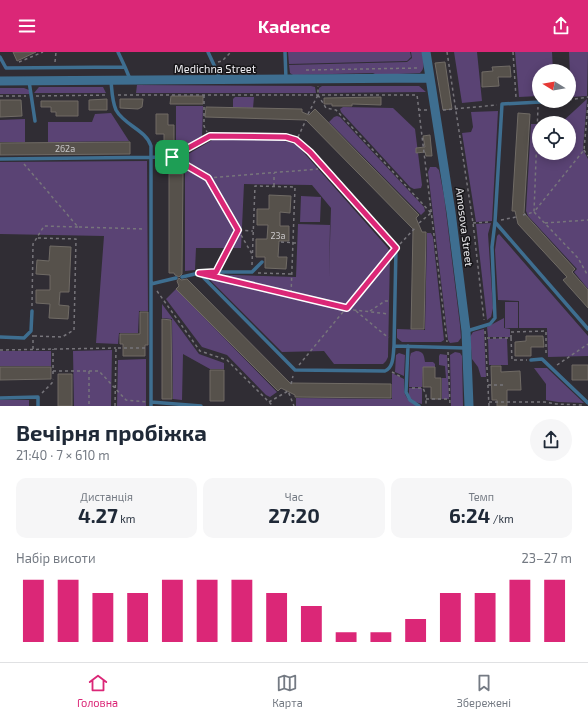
<!DOCTYPE html>
<html lang="uk">
<head>
<meta charset="utf-8">
<style>
	body { margin:0; font-family:"Exo 2",sans-serif; background:#f6f6f7; color:#1f2937; height:100vh; display:flex; flex-direction:column; font-size:15px; white-space:nowrap }
	* { box-sizing:border-box; margin:0 }
	p { font-size:13px; color:#747a83 }
	.icon { flex:none; width:22px; height:22px; fill:none; stroke:currentColor; stroke-width:2; stroke-linecap:round; stroke-linejoin:round }
	.map { position:relative; height:354px; overflow:hidden }
	.panel { display:flex; flex-direction:column; background:#fff; flex:1 }
	.panel>* { flex:none }
	.needle { width:26px; rotate:281deg }
	.fabs { position:absolute; left:532px; top:12px; display:grid; gap:8px }
	.fabs a { display:grid; place-items:center; width:44px; height:44px; border-radius:50%; background:#fff; box-shadow:0 2px 10px #0003; font-size:20px }
	.pin { position:absolute; display:grid; place-items:center; width:34px; height:34px; color:#fff; margin:-17px; border-radius:8px; box-shadow:0 2px 6px #0006 }
	.round { display:grid; place-items:center; flex:none; width:42px; height:42px; border-radius:21px; background:#f6f6f7 }
	.headline { display:flex; align-items:center; justify-content:space-between; height:68px; padding:0 16px }
	h1 { font-size:22px; font-weight:700; line-height:30px }
	.stats { display:grid; grid-template-columns:repeat(3,1fr); gap:6px; height:68px; padding:4px 16px }
	.stats div { display:grid; align-content:center; border-radius:10px; background:#f6f6f7; text-align:center }
	.stats b { font-size:20px; font-weight:700 }
	.stats small { font-size:11px; font-weight:400 }
	.stats p { font-size:11px }
	.chart { height:112px; padding:8px 16px }
	.chart p { display:flex; justify-content:space-between }
	.chart svg { width:100%; height:72px; margin-top:4px; stroke:#db2777; stroke-width:6 }
	header { display:flex; justify-content:space-between; align-items:center; height:52px; padding:0 16px; background:#db2777; color:#fff; font-size:18px; font-weight:700 }
	.menu { display:flex; justify-content:space-around; align-items:center; height:56px; border-top:1px solid #e0e1e3; background:#fff; font-size:11px; color:#747a83 }
	.menu a { display:grid; justify-items:center; gap:2px }
	.menu .current { color:#db2777 }
	.map>svg:first-child { display:block }
	.green { fill:#5a4374 }
	.building { fill:#56514b; stroke:#706b65 }
	.lines { fill:none; stroke-linecap:round; stroke-linejoin:round }
	.path { stroke:#77757b; stroke-width:1.5; stroke-dasharray:3 3; stroke-linecap:butt }
	.service { stroke:#3e6e90; stroke-width:3.5 }
	.tertiary { stroke:#3e6e90; stroke-width:9 }
	.route-casing { stroke:#fff; stroke-width:8 }
	.route { stroke:#db2777; stroke-width:5 }
	.labels { text-anchor:middle; dominant-baseline:central; stroke-width:3; stroke-linejoin:round; paint-order:stroke }
	.number-label { font-size:9px; fill:#c8c6c8 }
	.street-label { font-size:11px; fill:#eeedf1; stroke:#171619 }
</style>
</head>
<body>
<header><svg class="icon" aria-label="menu" viewBox="0 0 24 24"><path d="M4 6h16M4 12h16M4 18h16"/></svg>Kadence<svg class="icon" aria-label="share" viewBox="0 0 24 24"><path d="M12 15V3M7 8l5-5 5 5M5 13v7h14v-7"/></svg></header>
<div class="map">
<svg width="588" height="354" viewBox="0 0 588 354">
	<rect width="100%" height="100%" fill="#302d34"/>
	<path class="green" d="M288,0H410L411,5L407,9L289,12Z
		M411,0H422C423,7 426,16 420,21L377,23L373,21L293,23L290,21L289,13L407,10L412,6Z
		M454,0H477L482,49L462,51Z
		M515,0H552L553,19H539V44L519,45Z
		M569,0H588L587,44L571,45Z
		M137,33L311,34L315,35L316,41H136Z
		M322,34H419L426,40L319,41V36Z
		M39,35H103L106,41H34Z
		M0,36H24L29,38V42H0Z
		M235,45H254L253,56L233,55V47Z
		M587,47L583,97L588,107V237L574,220L577,217L528,164L526,159L531,72H539V101H569V71H547L562,70Z
		M176,54H203L202,85L178,97L176,95Z
		M343,55L393,56L415,77L422,133L421,136L414,137L410,135L341,60L340,57Z
		M498,59L492,169L476,170L462,81L471,80L473,75L471,60Z
		M111,61L129,89L48,90V70H92L95,62Z
		M337,64L340,65L424,155L425,159L421,163L329,70L334,65Z
		M25,67V90H0V68Z
		M214,87L280,88L289,90L297,93L388,196L390,201L388,305L386,309L383,312H334L324,299L282,300L204,222L296,225L298,172L330,173L329,226L331,156L312,133L244,132L241,196H196L195,218L185,219V104Z
		M147,109L148,259H139L138,281H119L118,292L96,291L104,184L0,182V110Z
		M430,115H436L439,118L444,144L460,273L461,286L458,290L450,291L448,288L428,120Z
		M301,144L321,145L320,170H300Z
		M491,171L488,182L493,256L491,265L487,268L476,172Z
		M427,181H431L433,185L444,288L441,290H402L397,286V277L425,278Z
		M499,182L588,284V304L548,305L547,276H519V249L498,248L495,198L497,184Z
		M176,237L277,340L270,345L266,343L227,303L202,295L166,247Z
		M505,250H518V276H505Z
		M162,252L199,302L224,311V317H210L183,302L182,348L173,347L172,267L162,266Z
		M504,266V276L510,277V285H488L487,275Z
		M484,277L486,325H481L478,315L472,307L470,285L473,280Z
		M507,286L508,313H489L488,287Z
		M112,298L111,354H74L73,299Z
		M0,299H51V314H0Z
		M416,299C424,299 424,304 425,310H433L435,312V315H423L422,335H409L410,305L411,301Z
		M455,300L460,301L462,304L463,354H451L450,303Z
		M399,301L405,303L404,324L395,320L396,303Z
		M440,302L447,303L449,347H442V326H446L445,314L439,313V304Z
		M146,307V354H117L118,308Z
		M534,316H547L584,351L558,350L546,348V332Z
		M392,321L404,327C404,341 403,346 417,354H296V346L392,347Z
		M409,336H422V352L415,350L409,345Z
		M0,348H29V354H0Z"/>
	<path class="building" d="M13,0H36L17,9Z
		M445,10L452,57L443,58L435,11Z
		M510,14L511,25H498L499,34L482,35V20L493,19L492,15Z
		M171,44H203V52H170Z
		M381,45V53L352,52V54H332V52H324V46Z
		M107,47V58H89V48Z
		M120,47H143L142,55L138,57L120,56Z
		M0,48H21L22,64L0,65Z
		M41,49H78V64H56V60H51V55H41Z
		M206,55L302,57V60L309,63L315,57L419,163L416,166L422,180H426L424,277H411L413,177L306,68L205,65Z
		M518,61L530,62L524,161L575,217L572,220L588,238V256L563,228L567,225L518,172L515,159H512Z
		M156,62H168V73H174V94H164V82H156Z
		M430,83L432,104H426L425,100L416,101V96L425,95L423,84Z
		M130,90V102L0,103V91Z
		M169,122H183L182,222L179,225L175,223L174,221H169Z
		M269,143L291,144L290,161L280,160V174H289V189H279L278,205H287L286,217L265,216V205H256V187H267L268,173H257V157H269Z
		M50,194L71,195L69,240H60L59,253L69,254L68,267L49,266L50,252L36,251V238H50V223L36,222L37,208L49,209Z
		M179,226L181,228L187,227L290,331L391,332V346L295,345V343L281,336L278,339L176,237L179,234L177,229Z
		M140,260H148V293H145V304H123V292H120V282H140Z
		M162,267L171,268L172,347H162Z
		M526,284H543L544,295H531V304H515V290L526,289Z
		M572,313H588V328H572Z
		M491,314H501V320L520,319L521,338H507V354H497V348H492Z
		M0,315H51V327L0,328Z
		M423,315H435V326H441V347H431V335H423Z
		M210,318H224V349H210Z
		M58,322H72V354H58Z"/>
	<g class="lines">
		<path class="path" d="M447,0L473,171L484,268
			M513,0L516,45
			M19,10L43,0
			M55,10L56,0
			M218,10L222,9L231,0
			M306,18L418,16
			M118,43H417L447,290
			M204,43V74L207,80
			M318,43L326,56L336,58L431,161
			M0,44H26
			M36,44L108,43
			M569,48L588,45
			M588,52L584,98L534,160L578,206L588,224
			M418,58H427
			M443,58L497,53
			M308,62L318,43V34
			M298,85L306,68
			M584,98L588,104
			M177,108L208,126L318,117
			M24,112L78,175L145,177
			M208,126L252,202
			M274,134V121
			M523,163L534,160L538,55
			M501,168L516,165
			M419,171L431,161
			M473,171L489,170
			M545,171L588,168
			M281,190L297,191
			M400,192L415,176
			M252,213L255,134L295,135L291,243
			M219,214L238,178L253,179
			M258,221L292,222
			M219,226L354,258L389,262
			M157,239L200,299L227,308L273,354
			M32,254L33,192L44,174L78,175
			M356,259L385,283L389,285
			M370,259L385,249H389
			M485,279L489,354
			M34,284L62,285L74,278L76,187L36,186
			M487,286H511L512,308H527
			M511,286V280L546,279V304
			M33,297V283
			M0,298L116,296
			M448,300L450,354
			M299,313L391,202
			M557,313L588,292
			M53,319H99L126,348L147,350
			M89,319V354
			M392,320L401,325
			M53,322V297
			M291,332L293,324
			M488,333H504
			M412,336H423L426,343V354
			M42,341L52,331L53,327
			M426,347H450
			M269,350L288,339L294,354
			M489,350H545L556,352L582,353
			M115,354L116,296H146"/>
		<path class="service" d="M118,0L125,15
			M208,0L220,26
			M285,0L286,27
			M0,5L6,16L125,15L130,27
			M29,29L35,69
			M111,29C112,39 112,49 116,58C124,73 146,78 151,94V354
			M0,107L172,105L210,84L286,85L296,89L310,100L396,195L394,294L465,296
			M495,170L588,277
			M199,221L216,220H252L262,210
			M182,225L199,221L295,318L385,319C394,315 393,303 394,294
			M151,232L176,226
			M467,279L490,272L495,266L492,195L495,170L502,52L559,49
			M0,285L24,286L31,279L32,259
			M408,294L406,340L410,348L419,354
			M531,308L542,307L588,351
			M0,346L38,345V354
			M151,350L201,354"/>
		<path class="tertiary" d="M426,0L451,160L466,279L469,354
			M0,29L430,26"/>
	</g>
	<g class="lines">
		<g class="route-casing">
			<path id="route" d="M210,84L286,85L296,88L310,100L396,196L347,256L199,221L216,220L238,178L208,126L172,105Z"/>
		</g>
		<use href="#route" class="route"/>
	</g>
	<g class="labels">
		<g class="number-label">
			<text x="65" y="96">262а</text>
			<text x="278" y="183">23а</text>
		</g>
		<g class="street-label">
			<text x="215" y="16">Medichna Street</text>
			<text transform="translate(465 175) rotate(83)">Amosova Street</text>
		</g>
	</g>
</svg>
<div class="fabs">
<a><svg class="needle" viewBox="-14 -14 28 28"><path d="M0-13l5 13h-10z" fill="#e53935"/><path d="M0 13l5-13h-10z" fill="#747a83"/></svg></a>
<a><svg class="icon" aria-label="locate" viewBox="0 0 24 24"><circle cx="12" cy="12" r="6"/><path d="M12 2v4M12 18v4M2 12h4M18 12h4"/></svg></a>
</div>
<div class="pin" style="left:172px;top:105px;background:#1e9e55"><svg class="icon" aria-label="arrive" viewBox="0 0 24 24"><path d="M6 21V4h12l-3 4 3 4H6"/></svg></div>
</div>
<section class="panel">
<div class="headline"><div><h1>Вечірня пробіжка</h1><p>21:40 · 7 × 610 m</p></div><a class="round"><svg class="icon" aria-label="share" viewBox="0 0 24 24"><path d="M12 15V3M7 8l5-5 5 5M5 13v7h14v-7"/></svg></a></div>
<div class="stats">
<div><p>Дистанція</p><b>4.27<small> km</small></b></div>
<div><p>Час</p><b>27:20</b></div>
<div><p>Темп</p><b>6:24<small> /km</small></b></div>
</div>
<div class="chart"><p><span>Набір висоти</span>23–27 m</p>
<svg viewBox="0 0 160 44" preserveAspectRatio="none"><path d="M5 44V6M15 44V6M25 44V14M35 44V14M45 44V6M55 44V6M65 44V6M75 44V14M85 44V22M95 44V38M105 44V38M115 44V30M125 44V14M135 44V14M145 44V6M155 44V6"/></svg>
</div>
</section>
<nav class="menu">
<a class="current"><svg class="icon" aria-label="home" viewBox="0 0 24 24"><path d="M3 11l9-7 9 7M6 9v11h12V9"/></svg>Головна</a>
<a><svg class="icon" aria-label="map" viewBox="0 0 24 24"><path d="M3 6l6-2 6 2 6-2v14l-6 2-6-2-6 2zM9 4v14M15 6v14"/></svg>Карта</a>
<a><svg class="icon" aria-label="saved" viewBox="0 0 24 24"><path d="M7 4h10v16l-5-4-5 4z"/></svg>Збережені</a>
</nav>
</body>
</html>
